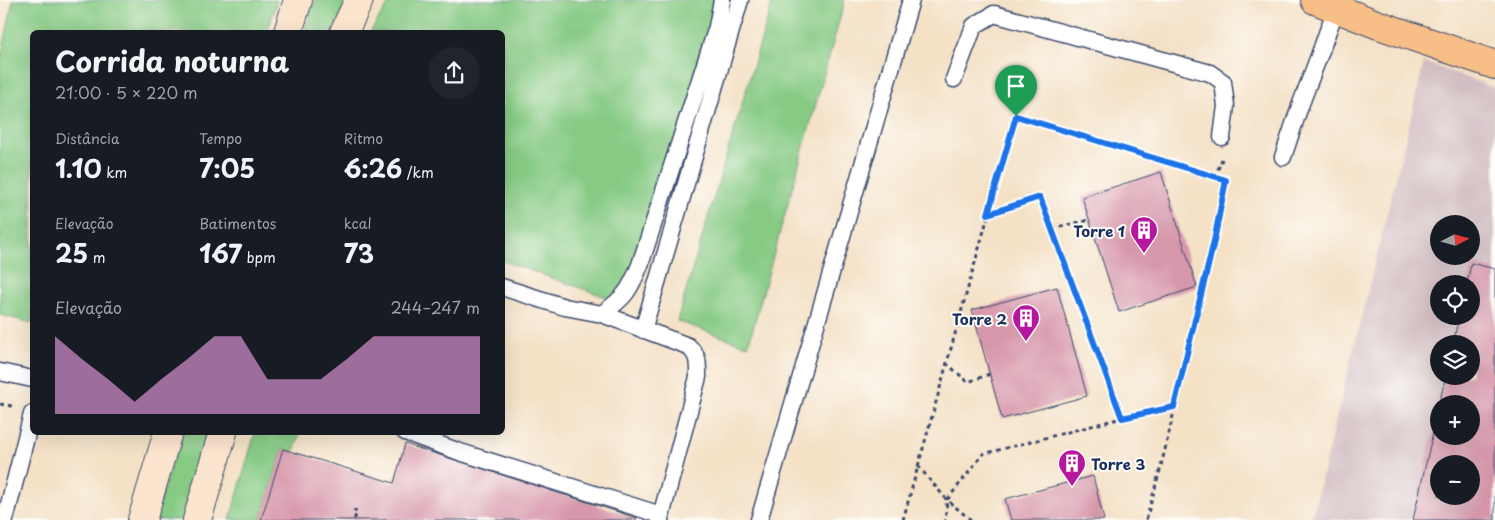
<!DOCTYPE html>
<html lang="pt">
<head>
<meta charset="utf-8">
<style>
	body { margin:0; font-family:"Playpen Sans",sans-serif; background:#20242c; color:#f1f3f6; height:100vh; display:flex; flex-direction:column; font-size:19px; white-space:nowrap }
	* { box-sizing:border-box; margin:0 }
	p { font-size:16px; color:#9ea1a6 }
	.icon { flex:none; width:28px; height:28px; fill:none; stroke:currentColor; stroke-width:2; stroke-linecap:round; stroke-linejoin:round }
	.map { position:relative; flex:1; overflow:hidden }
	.details { position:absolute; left:30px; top:30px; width:475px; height:405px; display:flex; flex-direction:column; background:#171b24; border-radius:8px; box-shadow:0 5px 20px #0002 }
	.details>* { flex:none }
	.needle { width:32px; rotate:84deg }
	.controls { position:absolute; left:1430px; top:215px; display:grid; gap:10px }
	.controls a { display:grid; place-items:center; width:50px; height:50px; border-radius:50%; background:#171b24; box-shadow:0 5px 20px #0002; font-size:25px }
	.pin { position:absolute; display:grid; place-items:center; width:42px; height:42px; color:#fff; margin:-51px -21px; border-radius:50% 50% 50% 0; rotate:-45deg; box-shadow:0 0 5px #0007 }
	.pin .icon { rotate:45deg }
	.round { display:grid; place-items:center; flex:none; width:52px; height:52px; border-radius:26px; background:#20242c }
	.head { display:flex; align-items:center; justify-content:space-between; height:85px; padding:0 25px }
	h1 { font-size:28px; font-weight:700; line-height:38px }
	.stats { display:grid; grid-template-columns:repeat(3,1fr); gap:8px; height:85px; padding:5px 25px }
	.stats div { display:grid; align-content:center }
	.stats b { font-size:25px; font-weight:700 }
	.stats small { font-size:14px; font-weight:400 }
	.stats p { font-size:14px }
	.chart { height:140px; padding:10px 25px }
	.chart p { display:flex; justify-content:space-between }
	.chart svg { width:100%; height:90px; margin-top:5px; fill:#d690ce; opacity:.7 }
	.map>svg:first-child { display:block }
	.industrial { fill:#d2bec2; fill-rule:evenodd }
	.green { fill:#86ca84; stroke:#507c71 }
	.building { fill:#d797ab; fill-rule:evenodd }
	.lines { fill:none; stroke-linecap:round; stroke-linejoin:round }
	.service-casing { stroke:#3c4a6e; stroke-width:19 }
	.secondary-casing { stroke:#3c4a6e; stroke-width:30 }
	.primary-casing { stroke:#3c4a6e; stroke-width:30 }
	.path { stroke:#3c4a6e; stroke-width:3; stroke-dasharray:4 4; stroke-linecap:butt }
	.service { stroke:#fff; stroke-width:16 }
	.secondary { stroke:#fce5cf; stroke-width:28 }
	.primary { stroke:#f7be88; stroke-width:28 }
	.route-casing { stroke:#fff; stroke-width:10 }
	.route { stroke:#1a73e8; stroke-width:6 }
	.labels { text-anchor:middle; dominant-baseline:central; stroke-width:4; stroke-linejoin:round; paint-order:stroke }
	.poi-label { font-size:15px; font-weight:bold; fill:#1b2f5e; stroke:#fdfcf7; text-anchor:end }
</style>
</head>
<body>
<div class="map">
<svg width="1495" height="520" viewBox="0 0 1495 520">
	<rect width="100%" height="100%" fill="#fdfcf7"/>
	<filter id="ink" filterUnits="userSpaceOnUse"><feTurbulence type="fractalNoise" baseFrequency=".02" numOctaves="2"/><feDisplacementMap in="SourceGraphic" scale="10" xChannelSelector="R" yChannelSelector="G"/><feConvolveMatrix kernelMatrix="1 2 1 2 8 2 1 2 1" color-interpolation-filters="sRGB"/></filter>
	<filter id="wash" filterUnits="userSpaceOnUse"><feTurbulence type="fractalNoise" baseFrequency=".0096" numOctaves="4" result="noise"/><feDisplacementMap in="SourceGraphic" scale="20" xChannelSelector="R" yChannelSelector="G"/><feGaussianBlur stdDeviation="1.12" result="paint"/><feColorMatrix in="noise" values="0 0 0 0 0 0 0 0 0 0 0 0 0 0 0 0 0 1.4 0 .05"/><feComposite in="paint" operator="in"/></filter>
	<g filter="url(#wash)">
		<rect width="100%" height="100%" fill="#f4e1c6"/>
		<path class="industrial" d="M1424,62L1495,88V520H1311L1408,129ZM1439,224H1471V256H1439ZM1439,284H1471V316H1439ZM1439,344H1471V376H1439ZM1439,404H1471V436H1439ZM1439,464H1471V496H1439Z"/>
		<path class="green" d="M13,0H277L268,32H32V323L0,315V63Z
			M315,0H348L335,32H304Z
			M391,0H714L715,12L639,282L612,299L503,261L502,32H370Z
			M773,0H845L748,346L677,321Z
			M180,433H213L186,520H155Z
			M255,433H300L294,452L283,449L261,520H230Z"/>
		<g id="blocks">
			<path class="building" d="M1161,172L1197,287L1119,312L1082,197Z
				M1471,263L1495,269V520H1413L1439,406V436H1471V404H1439L1446,376H1471V344H1453L1459,316H1471V284H1467ZM1439,464H1471V496H1439Z
				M1057,287L1087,396L1002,419L972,310Z
				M405,444L637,518L636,520H261L283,449L394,483Z
				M1093,476L1104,520H1011L1005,499Z"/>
		</g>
	</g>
	<g filter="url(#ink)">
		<use href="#blocks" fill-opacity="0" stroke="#3c4a6e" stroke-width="1"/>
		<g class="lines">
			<g class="service-casing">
				<path id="service" d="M954,79L974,26L994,14L1210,73L1223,82L1226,106L1222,137
					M1283,157L1300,106L1319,56L1336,8
					M502,287L565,307L602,314L688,346C699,356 698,363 698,377L660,520
					M602,314C625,297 629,292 640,265L717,27L722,0
					M643,330L740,0
					M0,372L32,379
					M405,432L457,451L661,515
					M5,520L32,414
					M759,520L911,0"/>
			</g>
			<g class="secondary-casing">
				<path id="secondary" d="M288,32L298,0
					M344,32L359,0
					M142,520L168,432
					M197,520L223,432"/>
			</g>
			<g class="primary-casing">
				<path id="primary" d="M1315,0L1376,24L1495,65"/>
			</g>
			<path class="path" d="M1215,177L1222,159
				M989,214L1040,197L1122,418L1175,407
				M1052,228L1090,220
				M946,363L968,382L990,374
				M0,404L12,406
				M918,466L947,500L945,520
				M353,510L357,512L354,520
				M903,520L1016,116L1226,180L1215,241L1160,470L1146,520
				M971,520L947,500L983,454L1122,418"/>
			<use href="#service" class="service"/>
			<use href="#secondary" class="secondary"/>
			<use href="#primary" class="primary"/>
		</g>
	</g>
	<g class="lines" filter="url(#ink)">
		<g class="route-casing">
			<path id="route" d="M1016,116L1226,180L1214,241L1174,407L1122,418L1040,197L988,214Z"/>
		</g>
		<use href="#route" class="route"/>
	</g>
	<defs>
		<g id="building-pin" transform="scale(1.4375)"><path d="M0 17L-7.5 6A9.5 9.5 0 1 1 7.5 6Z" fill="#b5179e" stroke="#fdfcf7"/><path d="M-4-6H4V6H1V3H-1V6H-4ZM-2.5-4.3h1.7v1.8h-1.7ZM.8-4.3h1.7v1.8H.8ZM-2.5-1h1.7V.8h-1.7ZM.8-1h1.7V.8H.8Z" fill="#fff"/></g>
	</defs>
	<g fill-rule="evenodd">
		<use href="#building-pin" x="1144" y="230"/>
		<use href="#building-pin" x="1026" y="318"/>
		<use href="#building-pin" x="1072" y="463"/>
	</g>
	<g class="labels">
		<g class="poi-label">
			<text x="1125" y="230">Torre 1</text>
			<text x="1007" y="318">Torre 2</text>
			<text x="1091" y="463" text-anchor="start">Torre 3</text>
		</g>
	</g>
</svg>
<div class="controls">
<a><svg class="needle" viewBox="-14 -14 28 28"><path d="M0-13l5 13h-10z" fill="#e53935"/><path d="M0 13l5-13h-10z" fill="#9ea1a6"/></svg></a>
<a><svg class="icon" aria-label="locate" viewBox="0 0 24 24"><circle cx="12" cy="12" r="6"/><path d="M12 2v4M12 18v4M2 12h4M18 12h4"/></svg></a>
<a><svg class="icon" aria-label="layers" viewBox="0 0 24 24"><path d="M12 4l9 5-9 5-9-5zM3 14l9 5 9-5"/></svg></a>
<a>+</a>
<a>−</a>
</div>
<div class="pin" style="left:1016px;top:116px;background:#1e9e55"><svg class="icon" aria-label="arrive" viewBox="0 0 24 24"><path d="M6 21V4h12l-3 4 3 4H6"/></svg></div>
<section class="details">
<div class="head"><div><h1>Corrida noturna</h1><p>21:00 · 5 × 220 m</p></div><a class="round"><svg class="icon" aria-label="share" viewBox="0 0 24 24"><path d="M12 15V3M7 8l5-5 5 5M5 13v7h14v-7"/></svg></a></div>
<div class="stats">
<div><p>Distância</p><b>1.10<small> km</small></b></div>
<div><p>Tempo</p><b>7:05</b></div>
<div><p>Ritmo</p><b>6:26<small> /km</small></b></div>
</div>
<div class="stats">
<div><p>Elevação</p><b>25<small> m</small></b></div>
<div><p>Batimentos</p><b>167<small> bpm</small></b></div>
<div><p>kcal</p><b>73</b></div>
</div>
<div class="chart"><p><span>Elevação</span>244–247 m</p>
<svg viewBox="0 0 160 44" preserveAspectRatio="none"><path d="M0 44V6L10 17L20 27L30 38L40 27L50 17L60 6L70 6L80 27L90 27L100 27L110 17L120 6L130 6L140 6L150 6L160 6V44z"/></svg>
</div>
</section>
</div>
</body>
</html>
